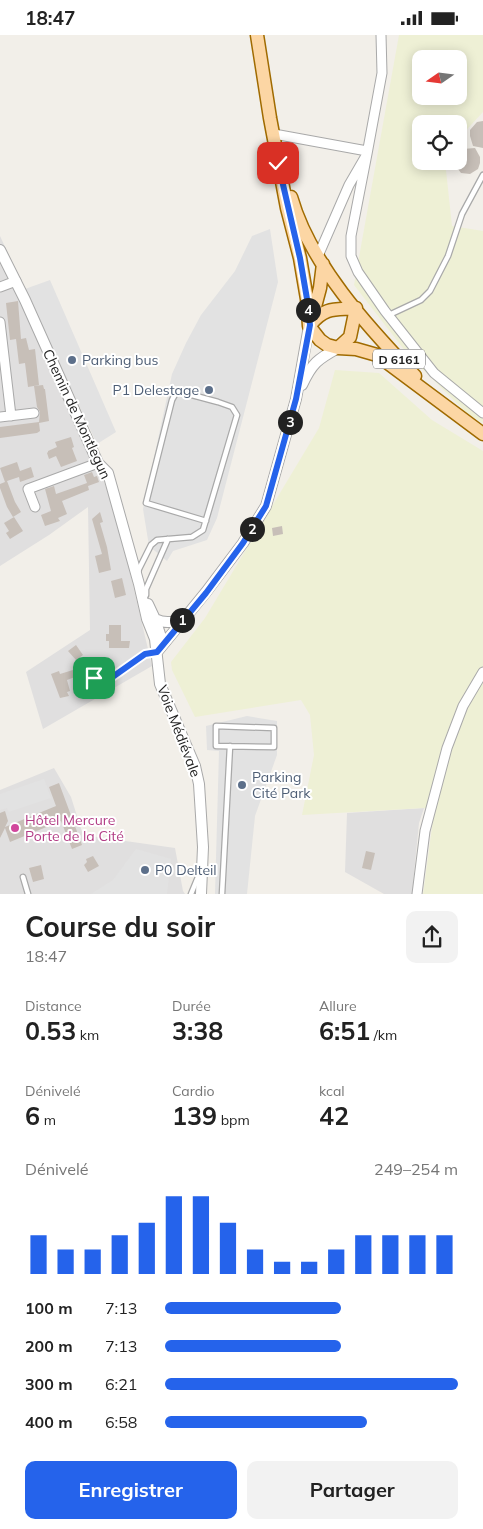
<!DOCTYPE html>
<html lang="fr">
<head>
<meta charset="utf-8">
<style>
	body { margin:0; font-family:Mulish,sans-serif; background:#f2f2f2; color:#222; height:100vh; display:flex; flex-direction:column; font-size:19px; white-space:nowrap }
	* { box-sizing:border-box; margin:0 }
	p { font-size:16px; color:#767676 }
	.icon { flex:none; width:28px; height:28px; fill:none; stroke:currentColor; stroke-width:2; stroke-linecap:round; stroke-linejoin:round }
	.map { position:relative; height:859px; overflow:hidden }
	.sheet { display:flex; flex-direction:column; background:#fff; flex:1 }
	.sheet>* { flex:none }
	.needle { width:32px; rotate:256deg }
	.controls { position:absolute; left:412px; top:15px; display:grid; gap:10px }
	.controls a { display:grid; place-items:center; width:55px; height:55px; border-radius:10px; background:#fff; box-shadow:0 2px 12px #0003; font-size:25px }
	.pin { position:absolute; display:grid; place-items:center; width:42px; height:42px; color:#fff; margin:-21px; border-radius:10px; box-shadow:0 2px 8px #0006 }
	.km { position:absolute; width:25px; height:25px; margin:-12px; border-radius:50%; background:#222; color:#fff; font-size:14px; line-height:25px; text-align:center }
	.round { display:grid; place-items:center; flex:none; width:52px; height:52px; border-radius:10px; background:#f2f2f2 }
	.overview { display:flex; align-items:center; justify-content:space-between; height:85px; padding:0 25px }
	h1 { font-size:28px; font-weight:700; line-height:38px }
	.figures { display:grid; grid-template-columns:repeat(3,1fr); gap:8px; height:85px; padding:5px 25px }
	.figures div { display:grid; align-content:center }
	.figures b { font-size:25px; font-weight:700 }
	.figures small { font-size:14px; font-weight:400 }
	.figures p { font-size:14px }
	.chart { height:140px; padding:10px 25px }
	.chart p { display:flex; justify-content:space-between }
	.chart svg { width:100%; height:90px; margin-top:5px; stroke:#2563eb; stroke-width:6 }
	.button { display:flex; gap:10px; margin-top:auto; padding:10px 25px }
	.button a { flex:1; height:58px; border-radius:10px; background:#2563eb; color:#fff; font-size:20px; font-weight:700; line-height:58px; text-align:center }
	.button a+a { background:#f2f2f2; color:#222 }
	ul { padding:0 25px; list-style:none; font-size:16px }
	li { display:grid; grid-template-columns:80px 60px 1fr; align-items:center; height:38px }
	li i { height:12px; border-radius:6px; background:#2563eb }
	.status { display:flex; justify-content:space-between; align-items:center; height:35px; padding:0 25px; background:#fff; direction:ltr }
	.status svg { height:14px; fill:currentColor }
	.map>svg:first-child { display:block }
	.residential { fill:#e0dfdf }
	.farmland { fill:#eef0d5; fill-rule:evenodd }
	.parking { fill:#e2e2e2 }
	.building { fill:#c7bfb8 }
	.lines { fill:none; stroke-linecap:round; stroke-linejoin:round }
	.service-casing { stroke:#a9a9a9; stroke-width:7 }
	.minor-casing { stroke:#a9a9a9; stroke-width:11 }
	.tertiary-casing { stroke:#a9a9a9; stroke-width:12 }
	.primary-casing { stroke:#a06b00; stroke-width:15 }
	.service { stroke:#fff; stroke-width:4.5 }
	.minor { stroke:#fff; stroke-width:9 }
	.tertiary { stroke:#fff; stroke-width:10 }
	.primary { stroke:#fcd6a4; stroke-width:12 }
	.route-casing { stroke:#fff; stroke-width:10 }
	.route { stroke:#2563eb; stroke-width:6 }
	.service-dot { fill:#5c6f8a; stroke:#fff; stroke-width:2 }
	.hotel-dot { fill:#d1479c; stroke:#fff; stroke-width:2 }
	.labels { text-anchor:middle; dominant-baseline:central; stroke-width:4; stroke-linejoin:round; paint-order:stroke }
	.shield { fill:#fff; stroke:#646464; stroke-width:1 }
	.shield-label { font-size:12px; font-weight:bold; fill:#222 }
	.service-label { font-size:14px; fill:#4e5e75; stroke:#fff; text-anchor:start }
	.street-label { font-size:14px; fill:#222; stroke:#fff }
	.hotel-label { font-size:14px; fill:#b23c85; stroke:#fff; text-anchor:start }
</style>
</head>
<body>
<div class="status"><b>18:47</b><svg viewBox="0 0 49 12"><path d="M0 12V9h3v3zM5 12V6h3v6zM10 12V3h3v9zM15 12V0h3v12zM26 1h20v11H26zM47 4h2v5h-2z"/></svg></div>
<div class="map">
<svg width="483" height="859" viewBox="0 0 483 859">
	<rect width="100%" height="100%" fill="#f2efe9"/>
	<path class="residential" d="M0,201L25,254L115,474L152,631L43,694L26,637L90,595L88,472L49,500L0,531Z
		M54,733L71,762L83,800L175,813L183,856L185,859H0V755Z
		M424,773L419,788L412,859H384L345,837L347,778Z"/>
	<path class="farmland" d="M399,0H483V77L459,103V89H421V126H445L452,191L483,196V388L469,380L409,321L354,250ZM421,24H459V61H421Z
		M335,335L379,338L432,385L483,416V859H423L434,777L424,773L302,780L314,720L310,680L301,665L195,682L172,635L171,627L205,583L319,393Z"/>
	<path class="parking" d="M270,194L278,247L217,483L207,505L173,516L167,526L149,511L143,474L172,339L186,308L201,280L235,236L252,201Z
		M50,245L116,397L97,409L25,254Z
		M247,681L277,686V720L255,781L247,859H215L219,716L207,715L206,691Z
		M44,744L51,763L9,777L7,773L0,775V759Z
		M136,814L171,824L167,859H91L113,845Z"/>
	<path class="building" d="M483,86V113L473,111L470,101V95L477,87Z
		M475,113L480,122V128L478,134L470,139L461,138L455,130L454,126H459V116L463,114Z
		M18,266L21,304L26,303L29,315L35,314L39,350L28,352L25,328L19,329L16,304L10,305L6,268Z
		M43,350L44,354H45L49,386L39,388L40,396L37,398L0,403V392L39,387L40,377L37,372L34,351Z
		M71,402L74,412L72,413L77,426L61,432L56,421L49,424L47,418L48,417V416L57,412L55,407Z
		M17,427L20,436L31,432L34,442L20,447L19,442L7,446L15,467L21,477L13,482L7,472L0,453V449L5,447L0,433Z
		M92,437L94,442L97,441L99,447L88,451L89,455L62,466L67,479L58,483L60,486L45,491L41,480L51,476L45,454L54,451L56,459L76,452L87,448L84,440Z
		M100,477L103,487L100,488L107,512L111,535L99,538L95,521L102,519L92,484Z
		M14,482L23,496L10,504L6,498L9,496L4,488Z
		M282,491L283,499L273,501L272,493Z
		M122,543L126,560L115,563L111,546Z
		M109,590H121V606H130L129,613H109V606H106V599H109Z
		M76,610L83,620L76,625L68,616Z
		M73,635L75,642L67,645L70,656L67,657L69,661L60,663L51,639L59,636L60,639Z
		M59,748L82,810L72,814L61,786L10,807L5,793L0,803V778L5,776L8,786L5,792L56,771L49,752Z
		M366,816L375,818L371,835L362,833Z
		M93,821L99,831L88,837L84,830L87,827L86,824Z
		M41,830L44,844L33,847L29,833Z"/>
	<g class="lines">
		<g class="service-casing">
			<path id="service" d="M389,280L421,265L430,256L448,221L462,179L483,140
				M138,538L139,534L151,510L157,505L192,502L203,495C214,457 226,418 237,380L232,372L218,367L177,356L172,365L146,468L206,486
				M146,560V554L168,504
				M89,629L94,643L99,648H103L145,619L157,617
				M216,691L274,693V712L216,711Z
				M23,842L28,859
				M191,859L198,842
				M222,859L230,711"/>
		</g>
		<g class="minor-casing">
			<path id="minor" d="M274,99L367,116
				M367,119L382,38L381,0
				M318,221L349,150L367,119L351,201V221L358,237L385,276L434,338L483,378
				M0,252L16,246
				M0,287L11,381
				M0,382L34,378
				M35,472L28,454L98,428
				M417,859L425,796L447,713L463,671L483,637"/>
		</g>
		<g class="tertiary-casing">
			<path id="tertiary" d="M0,215L25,265L98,428L108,438L139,549L147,584L155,604L160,649L195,731L199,749L203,812L201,859
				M302,350C312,328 318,324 338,313
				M148,569L155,584C166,589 172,587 184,584
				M155,584L163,608
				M157,617L206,557L243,508L266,471L296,364L309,291"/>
		</g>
		<g class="primary-casing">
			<path id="primary" d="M257,0L270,83L287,173L300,223L307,264L309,291L320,305L327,310L338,313L356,314L377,320L483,399
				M291,162C310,229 368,292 415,341
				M312,283L320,253L323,229
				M311,289C326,271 336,275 356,273
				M338,313L350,302L356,273"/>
		</g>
		<use href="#service" class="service"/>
		<use href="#minor" class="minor"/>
		<use href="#tertiary" class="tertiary"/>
		<use href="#primary" class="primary"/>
	</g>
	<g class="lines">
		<g class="route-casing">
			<path id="route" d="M94,643L99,648H104L145,619L157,617L206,558L243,508L266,471L296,364L310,290L307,264L300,223L278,128"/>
		</g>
		<use href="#route" class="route"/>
	</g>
	<g class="service-dot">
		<circle cx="72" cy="325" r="5"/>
		<circle cx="209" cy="355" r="5"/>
		<circle cx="242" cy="750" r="5"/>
		<circle cx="145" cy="835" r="5"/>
	</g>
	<circle class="hotel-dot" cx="15" cy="793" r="5"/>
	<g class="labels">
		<rect class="shield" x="373" y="314.5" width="52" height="19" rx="4"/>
		<g class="shield-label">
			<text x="399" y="324">D 6161</text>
		</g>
		<g class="service-label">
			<text x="82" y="325">Parking bus</text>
			<text x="199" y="355" text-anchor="end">P1 Delestage</text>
			<text x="252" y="742">Parking<tspan x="252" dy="16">Cité Park</tspan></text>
			<text x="155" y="835">P0 Delteil</text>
		</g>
		<g class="street-label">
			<text transform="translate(77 379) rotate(65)">Chemin de Montlegun</text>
			<text transform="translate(179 696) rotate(69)">Voie Médiévale</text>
		</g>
		<g class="hotel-label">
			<text x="25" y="785">Hôtel Mercure<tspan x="25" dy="16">Porte de la Cité</tspan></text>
		</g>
	</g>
</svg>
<div class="controls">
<a><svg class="needle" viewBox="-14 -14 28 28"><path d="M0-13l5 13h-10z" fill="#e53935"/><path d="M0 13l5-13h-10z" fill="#767676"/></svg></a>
<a><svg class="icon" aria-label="locate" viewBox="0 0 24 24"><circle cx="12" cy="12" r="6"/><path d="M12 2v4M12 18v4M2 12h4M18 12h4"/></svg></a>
</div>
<div class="pin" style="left:94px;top:643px;background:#1e9e55"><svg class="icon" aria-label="arrive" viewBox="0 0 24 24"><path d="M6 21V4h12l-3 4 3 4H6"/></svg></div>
<div class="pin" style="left:278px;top:128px;background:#d93025"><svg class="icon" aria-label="check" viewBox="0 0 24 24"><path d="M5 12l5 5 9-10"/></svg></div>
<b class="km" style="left:182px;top:585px">1</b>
<b class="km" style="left:252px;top:494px">2</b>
<b class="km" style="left:290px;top:387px">3</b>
<b class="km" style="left:308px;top:275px">4</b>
</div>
<section class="sheet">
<div class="overview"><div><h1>Course du soir</h1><p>18:47</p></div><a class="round"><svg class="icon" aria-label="share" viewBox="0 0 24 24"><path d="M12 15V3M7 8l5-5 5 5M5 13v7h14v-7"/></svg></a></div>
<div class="figures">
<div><p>Distance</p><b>0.53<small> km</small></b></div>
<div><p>Durée</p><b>3:38</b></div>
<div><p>Allure</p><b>6:51<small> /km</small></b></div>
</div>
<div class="figures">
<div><p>Dénivelé</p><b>6<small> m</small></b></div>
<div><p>Cardio</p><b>139<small> bpm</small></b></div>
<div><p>kcal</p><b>42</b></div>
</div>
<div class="chart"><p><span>Dénivelé</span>249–254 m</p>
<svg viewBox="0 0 160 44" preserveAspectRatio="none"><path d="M5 44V25M15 44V32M25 44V32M35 44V25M45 44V19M55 44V6M65 44V6M75 44V19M85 44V32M95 44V38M105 44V38M115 44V32M125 44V25M135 44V25M145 44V25M155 44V25"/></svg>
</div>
<ul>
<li><b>100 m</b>7:13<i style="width:60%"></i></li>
<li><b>200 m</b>7:13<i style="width:60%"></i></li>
<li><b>300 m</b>6:21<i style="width:100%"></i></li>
<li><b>400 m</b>6:58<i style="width:69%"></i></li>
</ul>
<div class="button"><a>Enregistrer</a><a>Partager</a></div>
</section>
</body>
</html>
